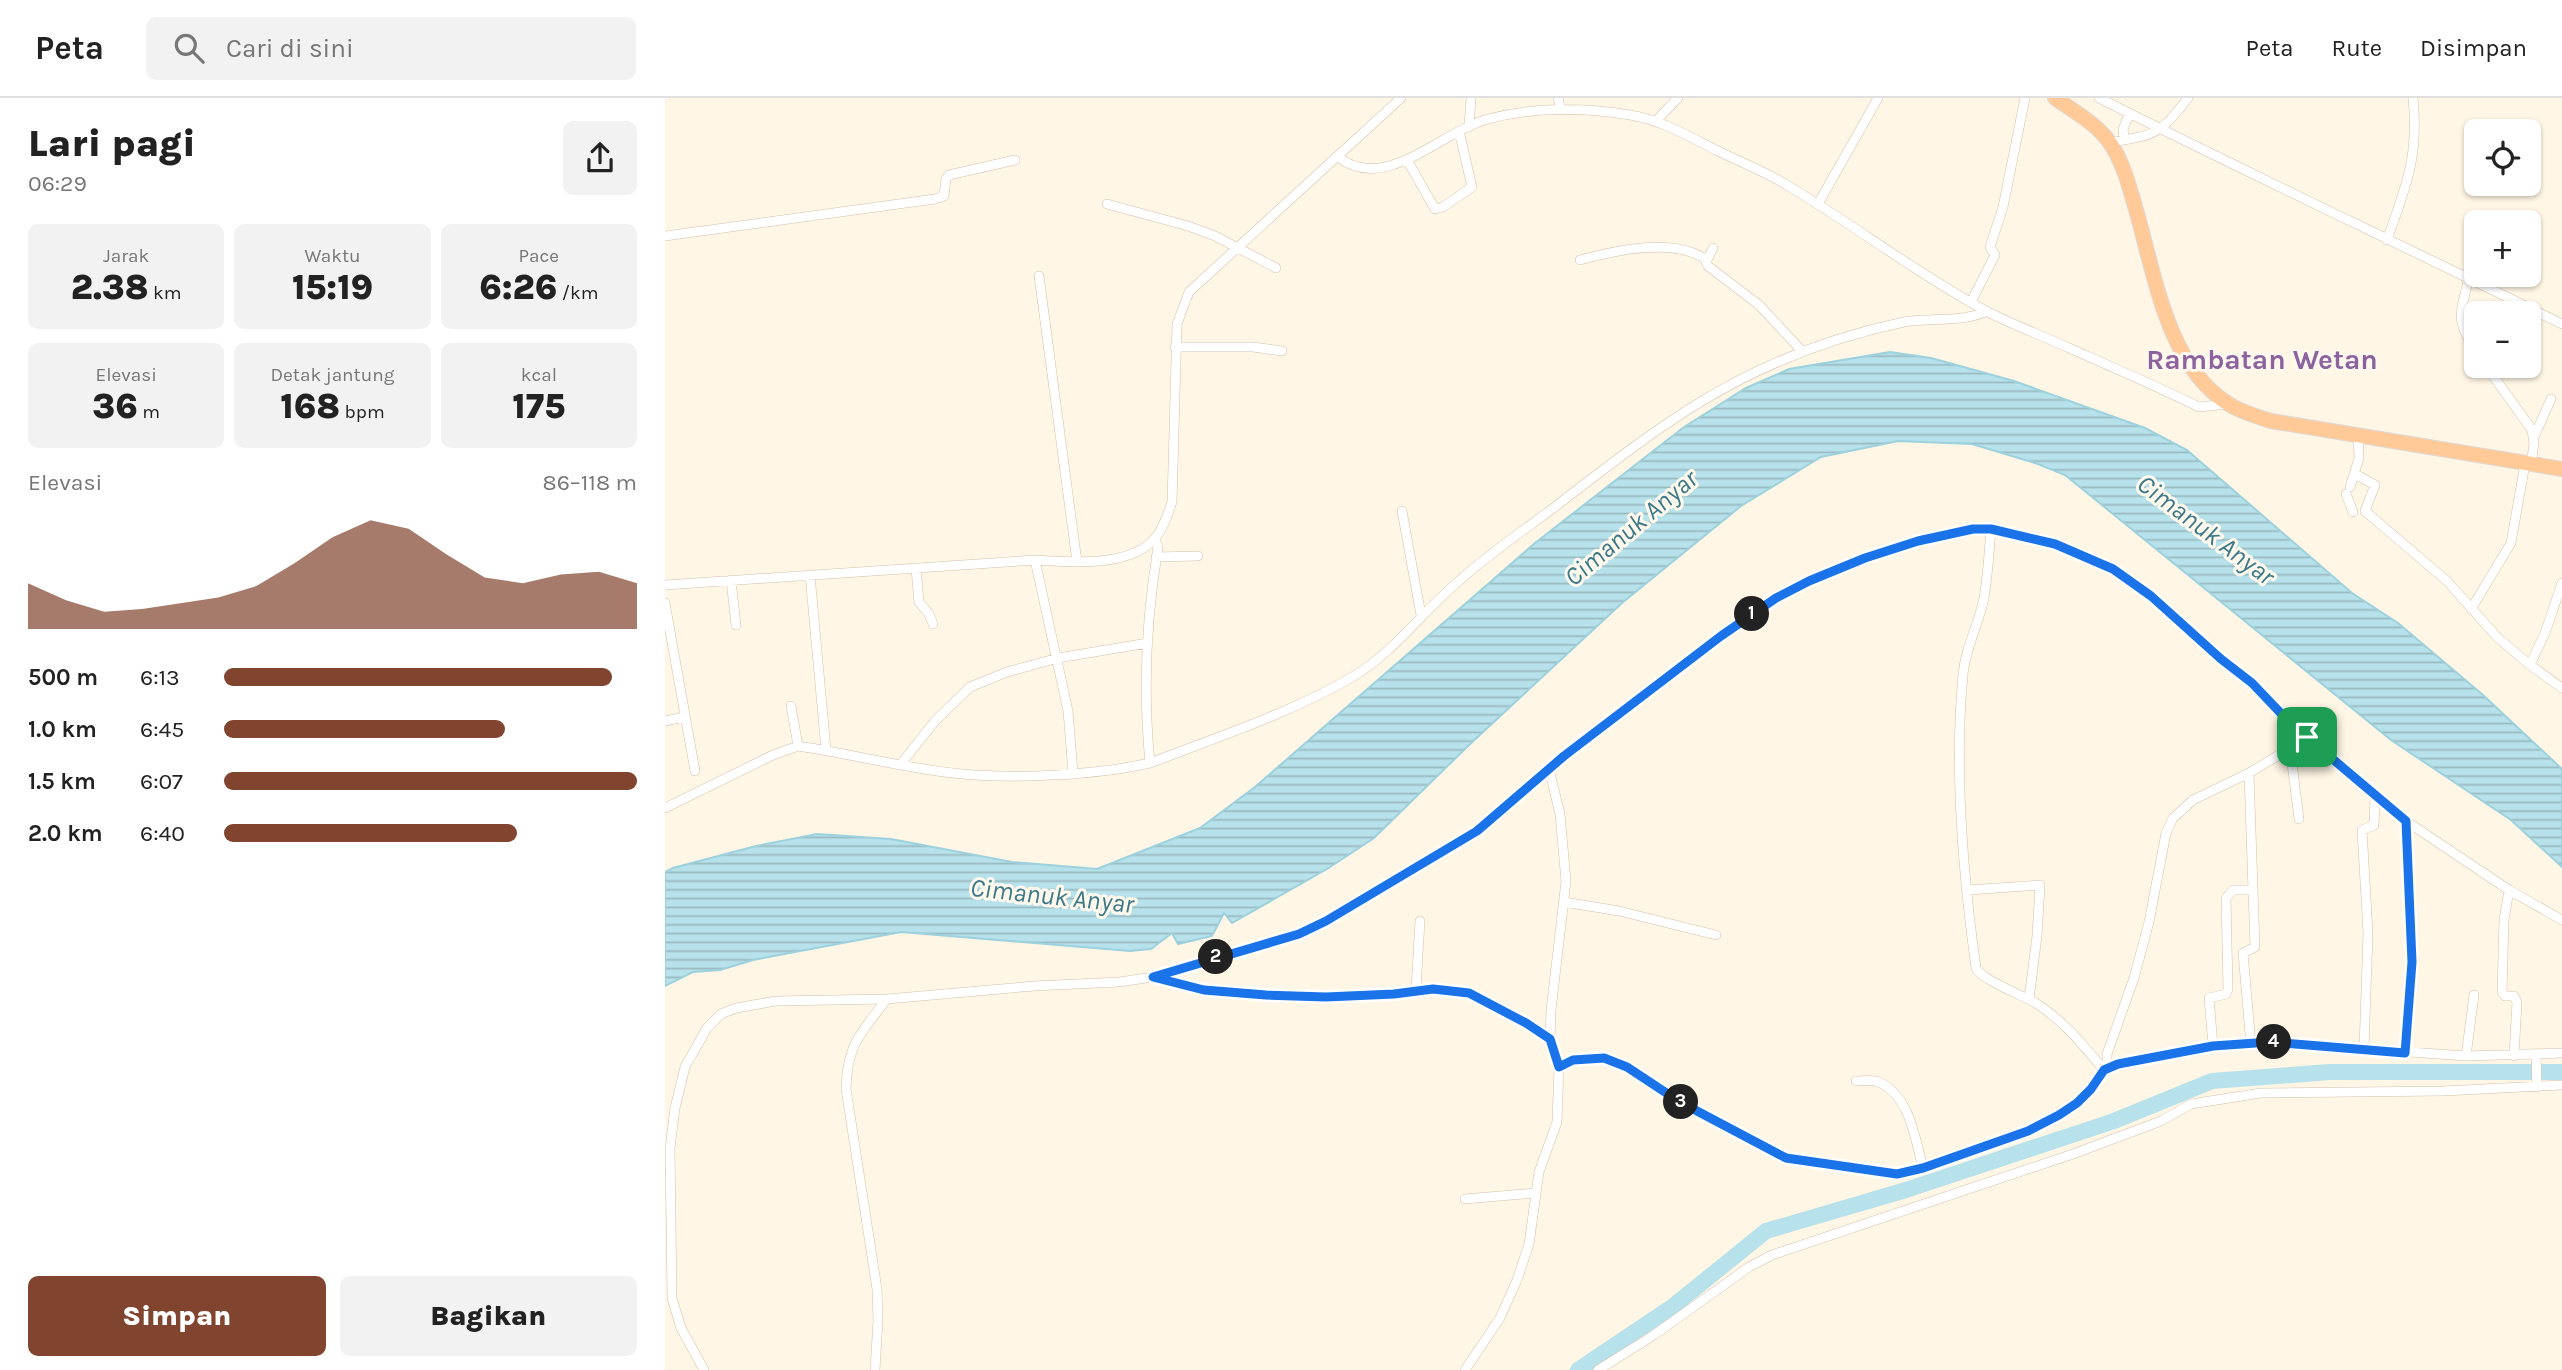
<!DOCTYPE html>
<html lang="id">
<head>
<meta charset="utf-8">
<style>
	body { margin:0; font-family:Karla,sans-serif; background:#f2f2f2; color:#222; height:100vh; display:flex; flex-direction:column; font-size:26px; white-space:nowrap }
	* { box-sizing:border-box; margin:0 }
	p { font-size:23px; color:#767676 }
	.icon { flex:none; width:38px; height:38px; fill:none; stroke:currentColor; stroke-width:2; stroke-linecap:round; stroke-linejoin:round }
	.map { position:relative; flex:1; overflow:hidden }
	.drawer { display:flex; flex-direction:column; background:#fff; width:665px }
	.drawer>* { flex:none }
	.fabs { position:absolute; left:1799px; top:21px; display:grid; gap:14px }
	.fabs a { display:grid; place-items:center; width:77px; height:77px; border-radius:10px; background:#fff; box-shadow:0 2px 5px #0004; font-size:35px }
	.pin { position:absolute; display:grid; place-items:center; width:60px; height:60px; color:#fff; margin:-30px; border-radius:14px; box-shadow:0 4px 10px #0006 }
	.km { position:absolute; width:35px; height:35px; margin:-18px; border-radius:50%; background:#222; color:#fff; font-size:19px; line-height:35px; text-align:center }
	.round { display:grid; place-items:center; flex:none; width:74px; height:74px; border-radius:10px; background:#f2f2f2 }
	.head { display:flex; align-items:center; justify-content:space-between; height:119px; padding:0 28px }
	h1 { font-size:38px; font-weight:800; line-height:52px }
	.figures { display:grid; grid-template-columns:repeat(3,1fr); gap:10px; height:119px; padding:7px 28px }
	.figures div { display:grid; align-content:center; border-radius:10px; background:#f2f2f2; text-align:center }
	.figures b { font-size:35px; font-weight:800 }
	.figures small { font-size:19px; font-weight:400 }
	.figures p { font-size:19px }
	.chart { height:196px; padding:14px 28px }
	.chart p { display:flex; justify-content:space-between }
	.chart svg { width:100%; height:126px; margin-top:7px; fill:#81442e; opacity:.7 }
	.primary-button { display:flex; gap:14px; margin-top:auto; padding:14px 28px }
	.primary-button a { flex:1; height:80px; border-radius:10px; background:#81442e; color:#fff; font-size:28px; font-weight:800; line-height:80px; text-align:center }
	.primary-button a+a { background:#f2f2f2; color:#222 }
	ul { padding:0 28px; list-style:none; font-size:23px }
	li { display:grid; grid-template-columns:112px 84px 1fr; align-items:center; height:52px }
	li i { height:18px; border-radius:9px; background:#81442e }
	header { display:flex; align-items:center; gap:42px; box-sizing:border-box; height:98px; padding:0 35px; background:#fff; border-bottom:2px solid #e0e0e0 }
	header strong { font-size:33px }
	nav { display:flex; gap:38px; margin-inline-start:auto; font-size:24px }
	.search { width:490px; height:63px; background:#f2f2f2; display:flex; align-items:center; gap:18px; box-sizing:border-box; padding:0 24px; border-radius:10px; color:#767676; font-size:26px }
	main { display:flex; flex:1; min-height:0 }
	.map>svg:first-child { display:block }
	.water { fill:url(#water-rules); stroke:#9cd1de; stroke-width:2 }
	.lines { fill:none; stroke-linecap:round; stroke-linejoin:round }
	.river { stroke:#b7e1eb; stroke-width:16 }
	.minor-casing { stroke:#d4bfac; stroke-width:10 }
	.trunk-casing { stroke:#dfd8d3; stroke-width:16 }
	.minor { stroke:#fff; stroke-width:9 }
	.trunk { stroke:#ffca98; stroke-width:14 }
	.route-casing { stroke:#fff; stroke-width:14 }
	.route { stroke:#1a73e8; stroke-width:9 }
	.labels { text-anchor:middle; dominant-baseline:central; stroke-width:6; stroke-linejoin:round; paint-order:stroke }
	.water-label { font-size:26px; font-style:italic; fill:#3b7989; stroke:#fff9ed }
	.quarter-label { font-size:28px; font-weight:bold; fill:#8c629f; stroke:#fff9ed }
</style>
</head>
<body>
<header>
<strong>Peta</strong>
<div class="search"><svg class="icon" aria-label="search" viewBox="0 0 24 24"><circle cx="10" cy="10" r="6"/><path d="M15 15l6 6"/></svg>Cari di sini</div>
<nav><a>Peta</a><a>Rute</a><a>Disimpan</a></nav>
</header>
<main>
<section class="drawer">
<div class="head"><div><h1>Lari pagi</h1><p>06:29</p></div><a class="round"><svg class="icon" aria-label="share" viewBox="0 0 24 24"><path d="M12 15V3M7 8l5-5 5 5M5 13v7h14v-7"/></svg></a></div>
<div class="figures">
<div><p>Jarak</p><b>2.38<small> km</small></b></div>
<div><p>Waktu</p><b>15:19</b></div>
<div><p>Pace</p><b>6:26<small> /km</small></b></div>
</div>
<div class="figures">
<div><p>Elevasi</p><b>36<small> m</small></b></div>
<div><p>Detak jantung</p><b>168<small> bpm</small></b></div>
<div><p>kcal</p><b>175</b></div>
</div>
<div class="chart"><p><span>Elevasi</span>86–118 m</p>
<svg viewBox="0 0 160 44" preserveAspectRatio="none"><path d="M0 44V28L10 34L20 38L30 37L40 35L50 33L60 29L70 21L80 12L90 6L100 9L110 18L120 26L130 28L140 25L150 24L160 28V44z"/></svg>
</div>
<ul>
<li><b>500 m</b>6:13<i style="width:94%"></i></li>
<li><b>1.0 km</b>6:45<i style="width:68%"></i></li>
<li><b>1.5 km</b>6:07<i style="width:100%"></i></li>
<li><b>2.0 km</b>6:40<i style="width:71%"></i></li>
</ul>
<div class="primary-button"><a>Simpan</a><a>Bagikan</a></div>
</section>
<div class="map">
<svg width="1897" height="1272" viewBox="0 0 1897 1272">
	<defs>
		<pattern id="water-rules" width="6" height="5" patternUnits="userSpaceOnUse" patternTransform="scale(1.75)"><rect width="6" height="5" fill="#b7e1eb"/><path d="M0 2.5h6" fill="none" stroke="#9ab9c0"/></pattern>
	</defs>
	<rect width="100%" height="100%" fill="#fff6e5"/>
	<path class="water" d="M1225,254L1266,260L1349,283L1480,330L1522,352L1687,495L1733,525L1818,597L1897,671V769L1846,722L1726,642L1400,377L1373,366L1307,346L1233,343L1156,359L1076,408L957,505L804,647L709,740L662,771L567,825L559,815L547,838L513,846L507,835L486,851L465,853L236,834L88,862L55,872L28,874L0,888V774L8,770L91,748L152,736L226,741L347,764L432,771L535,730L590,689L870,445L1019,329L1081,290L1124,271Z"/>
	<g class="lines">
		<path class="river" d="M913,1272L1007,1209L1101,1133L1241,1092L1449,1023L1547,983L1665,974H1897"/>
		<g class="minor-casing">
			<path id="minor" d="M893,0L896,12
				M1434,0C1587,77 1743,150 1897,226
				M991,23L1013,0
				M804,29L806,0
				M1459,40L1458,31L1464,17
				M1446,46C1456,41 1463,42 1474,39C1497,35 1509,18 1523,0
				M673,59C720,96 777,33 823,21C868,9 920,10 965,17C997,22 1025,39 1053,53C1075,64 1099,73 1120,86C1188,126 1251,175 1321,213C1348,227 1376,237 1404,250C1447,269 1491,288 1534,309L1563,306
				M742,62L770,111L778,109L807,89L794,33
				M442,106L523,128L550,138L611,170
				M1153,106L1213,0
				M0,138L270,101L279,98L281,81L284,77L350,62
				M1722,142C1741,88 1754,59 1748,0
				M1048,150L1041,164L1043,168L1094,207L1136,252
				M915,162C951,152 1009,139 1042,162
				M374,178L412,464
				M1804,180C1795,217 1790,221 1811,254
				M1306,204L1330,157L1325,149L1338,109L1360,0
				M510,249H588L617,253
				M1821,268L1867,332L1869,345L1866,367
				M1869,339L1886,301
				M1690,376L1710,387L1700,413L1782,483L1833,540L1865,567L1897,590
				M1685,389L1694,360L1693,337
				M1681,396L1688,414
				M737,413L756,517
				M1326,431C1324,454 1323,477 1319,500C1314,526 1300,550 1298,577C1289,670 1298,777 1311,870C1318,883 1358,897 1372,906C1399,923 1419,948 1439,972
				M490,441L493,450C481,521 478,594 485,665C553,639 626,615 689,578C729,554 759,512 795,482C825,455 859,432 891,408C939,371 986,334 1037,303C1100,265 1167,239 1239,224C1266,219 1298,225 1322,213
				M491,459L533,458
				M370,462L403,613L408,675
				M251,471L254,504L264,516L268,526
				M145,477L161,652
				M66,482L71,527
				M0,487L370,462C405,464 467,470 491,439C499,429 503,416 507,404L512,226L524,194L736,0
				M0,505L30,673
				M1806,511L1846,445L1860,366
				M1865,567L1880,535L1897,485
				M126,608L133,648
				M0,623L19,619
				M1625,650L1634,721
				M235,667L270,623L305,589L342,574L393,560L483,545
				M0,710L108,657L133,648C188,656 242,671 297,676C353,681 431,677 485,665
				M1303,792L1375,787L1372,838L1364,901
				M1844,792L1839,822L1837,894L1840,898H1849L1852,904L1849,958
				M899,804L954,813L1051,837
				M489,879C517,890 547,892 578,895C624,899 670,898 716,896C745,895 771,888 801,895C828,901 862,926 885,941
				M751,891L755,823
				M1586,947L1578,855L1590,849L1588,792
				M1548,948L1544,900L1561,896L1563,891L1561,800L1568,792H1588L1584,675
				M1699,951L1703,835L1697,732L1709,727L1710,697
				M1740,955L1747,864L1741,723
				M1871,957L1872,989
				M1801,958L1809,897
				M894,969L908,962L939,960L962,969L1015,1004L1121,1060L1232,1076L1258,1070L1363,1033L1412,1005L1442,969L1488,959L1548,948L1605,944L1801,958L1897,955
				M1442,969V956L1469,880L1484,824L1501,735L1508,720L1528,702L1584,675L1642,640
				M1191,983C1198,983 1207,981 1214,984C1245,998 1250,1041 1258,1070
				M800,1101L870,1095
				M39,1272L16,1230L7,1200L5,1050L10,1010L20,969L42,930L56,916L71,910L111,903L222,901L369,888L454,884L488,879L634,836L661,823L812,733L899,658L1056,538L1111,500L1144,483L1201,460L1253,443L1308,431H1326L1390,446L1448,471L1486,498L1556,561L1587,585L1642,640L1741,723L1844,792L1897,822
				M210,1272L213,1222L212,1191L181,991C182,946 196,935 222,901
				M800,1272L835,1220L852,1182L864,1146L874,1074L892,1024L894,969L885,941L886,912L901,783L895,716L884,671
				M933,1272L989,1237L1084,1169L1107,1157L1408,1056L1496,1023L1526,1006L1596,995L1778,993L1897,987"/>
		</g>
		<g class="trunk-casing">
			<path id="trunk" d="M1390,0C1410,14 1434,27 1447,48C1459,67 1465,91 1471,112C1490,177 1502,266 1562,305C1575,314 1591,318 1606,323L1897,371"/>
		</g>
		<use href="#minor" class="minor"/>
		<use href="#trunk" class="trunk"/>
	</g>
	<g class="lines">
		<g class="route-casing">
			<path id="route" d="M1308,431H1326L1390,446L1448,471L1486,498L1556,561L1587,585L1625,625L1741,723L1747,864L1740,955L1605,944L1548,948L1453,966L1439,972L1426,991L1412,1005L1394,1017L1363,1033L1258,1070L1232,1076L1121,1060L1015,1004L962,969L939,960L908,962L894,969L885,941L861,925L804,895L768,891L729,896L661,899L601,897L539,892L488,879L634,836L661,823L812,733L899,658L1056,538L1111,500L1144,483L1200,460L1253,443Z"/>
		</g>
		<use href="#route" class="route"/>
	</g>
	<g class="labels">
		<g class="water-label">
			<text transform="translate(966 430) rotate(-40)">Cimanuk Anyar</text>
			<text transform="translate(1541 432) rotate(37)">Cimanuk Anyar</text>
			<text transform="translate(387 798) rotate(6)">Cimanuk Anyar</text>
		</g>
		<g class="quarter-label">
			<text x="1597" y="261">Rambatan Wetan</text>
		</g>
	</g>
</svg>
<div class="fabs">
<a><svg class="icon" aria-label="locate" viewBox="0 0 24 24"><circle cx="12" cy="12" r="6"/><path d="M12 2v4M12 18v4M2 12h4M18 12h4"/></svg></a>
<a>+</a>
<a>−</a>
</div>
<div class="pin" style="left:1642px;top:639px;background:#1e9e55"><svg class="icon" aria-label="arrive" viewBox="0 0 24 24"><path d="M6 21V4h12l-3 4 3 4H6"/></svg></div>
<b class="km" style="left:1087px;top:516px">1</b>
<b class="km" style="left:551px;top:859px">2</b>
<b class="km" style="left:1016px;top:1004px">3</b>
<b class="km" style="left:1609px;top:944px">4</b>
</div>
</main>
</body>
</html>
